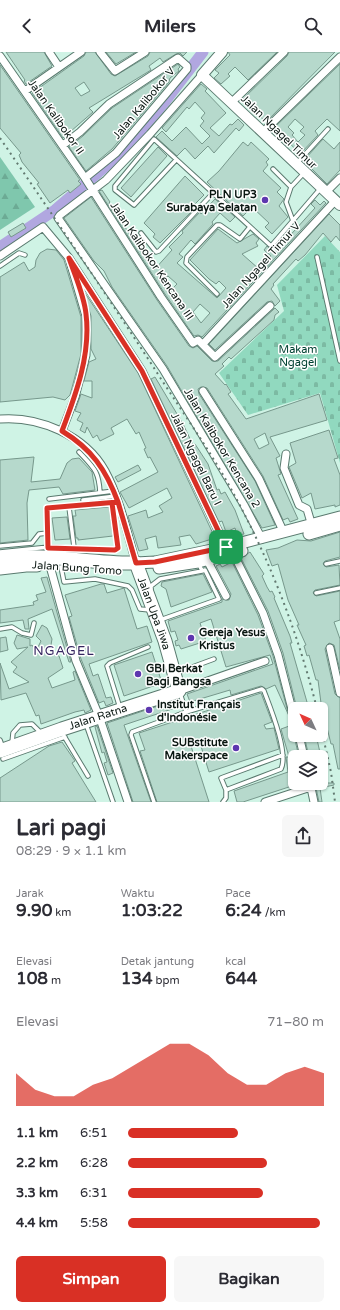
<!DOCTYPE html>
<html lang="id">
<head>
<meta charset="utf-8">
<style>
	body { margin:0; font-family:"Varela Round",sans-serif; background:#f7f7f7; color:#2b2b33; height:100vh; display:flex; flex-direction:column; font-size:15px; white-space:nowrap }
	* { box-sizing:border-box; margin:0 }
	p { font-size:13px; color:#7c7c81 }
	.icon { flex:none; width:22px; height:22px; fill:none; stroke:currentColor; stroke-width:2; stroke-linecap:round; stroke-linejoin:round }
	.map { position:relative; height:750px; overflow:hidden }
	.panel { display:flex; flex-direction:column; background:#fff; flex:1 }
	.panel>* { flex:none }
	.needle { width:26px; rotate:314deg }
	.tools { position:absolute; left:288px; top:650px; display:grid; gap:8px }
	.tools a { display:grid; place-items:center; width:40px; height:40px; border-radius:6px; background:#fff; box-shadow:0 1px 3px #0004; font-size:20px }
	.pin { position:absolute; display:grid; place-items:center; width:34px; height:34px; color:#fff; margin:-17px; border-radius:8px; box-shadow:0 2px 6px #0006 }
	.round { display:grid; place-items:center; flex:none; width:42px; height:42px; border-radius:6px; background:#f7f7f7 }
	.head { display:flex; align-items:center; justify-content:space-between; height:68px; padding:0 16px }
	h1 { font-size:22px; font-weight:700; line-height:30px }
	.metrics { display:grid; grid-template-columns:repeat(3,1fr); gap:6px; height:68px; padding:4px 16px }
	.metrics div { display:grid; align-content:center }
	.metrics b { font-size:17px; font-weight:700 }
	.metrics small { font-size:11px; font-weight:400 }
	.metrics p { font-size:11px }
	.chart { height:112px; padding:8px 16px }
	.chart p { display:flex; justify-content:space-between }
	.chart svg { width:100%; height:72px; margin-top:4px; fill:#d93025; opacity:.7 }
	.primary-button { display:flex; gap:8px; margin-top:auto; padding:8px 16px }
	.primary-button a { flex:1; height:46px; border-radius:6px; background:#d93025; color:#fff; font-size:16px; font-weight:700; line-height:46px; text-align:center }
	.primary-button a+a { background:#f7f7f7; color:#2b2b33 }
	ul { padding:0 16px; list-style:none; font-size:13px }
	li { display:grid; grid-template-columns:64px 48px 1fr; align-items:center; height:30px }
	li i { height:10px; border-radius:5px; background:#d93025 }
	header { display:flex; justify-content:space-between; align-items:center; height:52px; padding:0 16px; background:#fff; font-size:18px; font-weight:700 }
	.map>svg:first-child { display:block }
	.forest { fill:url(#forest-firs) }
	.cemetery { fill:url(#cemetery-stones) }
	.lines { fill:none; stroke-linecap:round; stroke-linejoin:round }
	.river { stroke:#b1a7e0; stroke-width:11 }
	.building { fill:#b6d9cc; stroke:#77988c; fill-rule:evenodd }
	.lane-casing { stroke:#5a7a6f; stroke-width:5.5 }
	.street-casing { stroke:#5a7a6f; stroke-width:9 }
	.secondary-casing { stroke:#5a7a6f; stroke-width:12 }
	.primary-casing { stroke:#5a7a6f; stroke-width:13 }
	.highway-casing { stroke:#5a7a6f; stroke-width:15 }
	.lane { stroke:#fff; stroke-width:3.5 }
	.street { stroke:#fff; stroke-width:7 }
	.secondary { stroke:#fff; stroke-width:10 }
	.primary { stroke:#fff; stroke-width:11 }
	.highway { stroke:#fff; stroke-width:13 }
	.rail { stroke:#637a71; stroke-width:2; stroke-dasharray:2 4; stroke-linecap:butt }
	.route-casing { stroke:#fff; stroke-width:8 }
	.route { stroke:#d93025; stroke-width:5 }
	.poi-dot { fill:#5d37af; stroke:#fff; stroke-width:1.5 }
	.labels { text-anchor:middle; dominant-baseline:central; stroke-width:3; stroke-linejoin:round; paint-order:stroke }
	.street-label { font-size:11px; fill:#091611; stroke:#fff }
	.poi-label { font-size:11px; font-weight:bold; fill:#091611; stroke:#fff; text-anchor:start }
	.park-label { font-size:11px; fill:#004232; stroke:#fff }
	.quarter-label { font-size:13px; letter-spacing:1px; fill:#352560; stroke:#fff }
</style>
</head>
<body>
<header><svg class="icon" aria-label="back" viewBox="0 0 24 24"><path d="M15 5l-7 7 7 7"/></svg>Milers<svg class="icon" aria-label="search" viewBox="0 0 24 24"><circle cx="10" cy="10" r="6"/><path d="M15 15l6 6"/></svg></header>
<div class="map">
<svg width="340" height="750" viewBox="0 0 340 750">
	<defs>
		<pattern id="forest-firs" width="22" height="20" patternUnits="userSpaceOnUse"><rect width="22" height="20" fill="#7fc7ad"/><path d="M5 1l3.5 6h-7zM16 11l3.5 6h-7z" fill="#6caa94"/></pattern>
		<pattern id="cemetery-stones" width="16" height="16" patternUnits="userSpaceOnUse"><rect width="16" height="16" fill="#91d9bf"/><path d="M2 7V4a2 2 0 0 1 4 0v3zM10 15v-3a2 2 0 0 1 4 0v3z" fill="#7cbaa3"/></pattern>
	</defs>
	<rect width="100%" height="100%" fill="#cff3e5"/>
	<path class="forest" d="M0,105L35,155L0,178Z"/>
	<path class="cemetery" d="M325,184L340,200V411L320,341L248,363L219,321L284,259L277,233Z"/>
	<g class="lines">
		<path class="river" d="M0,195L55,158L121,101L164,51L203,0"/>
	</g>
	<path class="building" d="M6,0H44L52,14L26,32L24,29L25,28Z
		M86,0H95L111,22L115,24L148,4L150,0H187L183,4L180,1L176,2L163,10L160,6L149,14L151,18L89,56L93,60L63,86L32,41L84,4ZM84,30L90,39L81,44L75,36Z
		M106,0H136L116,12Z
		M228,0H277L248,28L235,15L228,22L230,24L221,32L214,26L219,21L215,18L230,3Z
		M289,0H335L266,70L242,48L287,4Z
		M178,12L180,15L178,17L179,19L170,26L169,30L112,97L86,119L69,95L83,84L112,56Z
		M340,12V79L327,67L315,79L318,83L301,101H299L277,78L276,79L273,77ZM295,67L304,75L300,79L305,83L298,90L292,83L294,81L288,75Z
		M0,13L80,128L78,129L81,132L70,141L68,138L50,151L37,132L39,131L22,110L19,103L21,101L0,76Z
		M201,32L207,37L205,39L226,61L210,76L219,84L230,72L232,73L238,67L244,73L239,79L236,76L214,101L208,94L195,107L185,96L177,104L156,85L162,79L172,89L186,75L202,92L210,84L200,74L204,69L201,66L205,61L195,50L189,57L187,55L166,80L162,76Z
		M323,87L334,97L340,90V118L327,132L310,115L313,112L306,106Z
		M243,90L248,94L251,90L269,107L266,110L268,113L263,119L281,136L277,140L284,147L279,154L288,165L272,182L265,175L269,171L252,155L243,164L207,130L219,119Z
		M158,95L167,104L131,145L121,136Z
		M185,124L204,143L193,154L195,156L160,191L153,185L155,182L144,171Z
		M102,138L110,150L109,151L137,193L141,195L140,197L154,218L172,198L169,195L183,181L182,179L200,160L201,162L215,147L235,165L230,170L220,161L212,170L213,172L195,192L191,188L179,202L183,205L177,211L217,246L226,236L219,229L216,232L209,227L190,208L218,177L237,191L253,182L259,187L256,191L258,194L242,202L259,217L271,204L264,198L267,194L274,201L315,156L311,152L315,148L320,153L324,149L326,151L202,285L198,283L194,284L165,242L99,139ZM168,224L177,232L169,240L161,229ZM200,252L210,261L201,271L193,260Z
		M91,145L157,248L189,294L193,296L197,294L212,309H218L275,256L279,260L275,263L274,268L231,307L229,305L222,312L224,314L215,322L225,333L226,332L231,340L228,342L246,367L319,342L327,368L270,385L280,404L276,406L281,422L278,423L298,467L290,470L288,466L283,468L263,424L207,336L201,335L198,337L199,342L255,429L275,473L262,476L167,314L112,235L104,219L94,209L64,166ZM265,381L269,392L259,397L254,387Z
		M329,162L340,173V189L336,184L331,190L323,181L305,203L298,209L296,207L273,232L274,233L271,237L280,249L275,254L272,249L267,250L215,298L209,292Z
		M23,171L26,176L11,185L8,180Z
		M47,197L56,198L64,208L81,265V302L70,343L65,348L53,345L0,350V225L24,210L29,219L35,215L36,208L40,201Z
		M83,238L138,321L215,486L196,492L190,483L179,485L181,493L158,496L156,484L145,487L148,497L139,499L128,464L146,458L148,466L163,460L159,454L172,446L167,436L129,456L120,440L158,420L150,405L148,406L144,397L146,396L139,380L136,382L127,367L111,376L114,382L100,389L97,383L93,386L87,375L85,381L80,378L83,371L77,368L81,361L75,359L81,342L92,346V329H84L89,310L96,307L91,297V264Z
		M155,325L183,372L193,393L195,392L208,412L217,438L219,437L221,442L225,440L235,458L244,482L237,483L235,476L226,480L222,469L219,470L151,327Z
		M329,378L338,406L334,407L340,423V453L335,455V453L315,457L311,441L302,446L289,415L296,411L290,391Z
		M34,405L31,430L60,427L67,411L72,407L79,406L92,420L95,438L63,442L59,435L29,438L27,451L28,488L0,491V408Z
		M138,413L141,418L118,430L115,425Z
		M109,455L113,484L78,488V486H76L73,464H76L75,458Z
		M67,465L70,487L55,488L52,466Z
		M340,480V505L325,509L323,512L326,515L339,513L340,533L315,538L313,541L316,544L340,539V568L334,570L340,587V618L334,593L329,591L325,597L335,642L340,646V717H338L333,692H331L321,651L318,628H316L309,603L307,604L304,594L306,593L297,573H299L288,548L278,512L272,514L266,498L278,496L297,488L311,489Z
		M250,500L264,522L262,524L267,535L270,540L272,539L275,545L274,546L290,584L292,591H290L309,657H297L283,601L268,559L241,506Z
		M232,510L258,563L273,604L289,664L275,633L266,637L261,634L231,643L230,638L190,650L187,642L273,612L270,603L226,615L211,567L200,571L206,589L181,597L179,593L176,594L175,589L178,588L175,579L171,580L168,569L222,550V547L229,548L231,542L216,514L220,512L222,515Z
		M203,522L212,540L171,555L166,537L161,534L162,530Z
		M47,525L71,610H69L52,557L28,567L29,577H25L23,568L0,571V558L34,553L33,550L38,548L36,543L46,540L41,526Z
		M101,532H104L107,541L124,536L137,577L147,574L152,590L89,612L93,624L98,622L106,646L111,645L113,651L106,654L104,649L99,651L81,607L69,565L72,564L65,543Z
		M42,573L47,576L52,587L50,599L59,604L63,616L48,626L52,636L75,628L73,620L75,619L91,658L85,661L84,658L75,660L41,672L39,663L36,664L26,641L1,648L0,611L9,637L29,630L13,620L17,615L11,610L28,595L17,597L14,591L17,583L30,587V594L32,593L34,596L38,595L41,589L36,584Z
		M6,585L8,598L0,600V586Z
		M152,600L162,631L124,644L114,613Z
		M261,641L272,670L264,673L266,677L274,676L279,697L209,720L200,691L191,694L209,750H157L140,699L145,698L139,681Z
		M176,648L178,655L124,673L151,750H133L107,671Z
		M292,673L295,674L294,684L299,705H295V733L243,750H237L234,739L288,720L286,705H289L281,677Z
		M97,674L113,721L108,723L104,711L107,710L104,700L102,701L95,675Z
		M304,683H316L321,705H309Z
		M62,690L75,709L72,711L96,750H0V726L49,694Z
		M315,731H334V733L320,736L322,750H319Z"/>
	<g class="lines">
		<g class="lane-casing">
			<path id="lane" d="M176,108L134,153L115,138V134L154,87L270,193H272L320,137
				M297,111L328,77
				M273,117L291,135
				M293,169L286,150L291,135L304,121
				M141,181L156,200L159,199L212,142
				M317,205L340,309
				M0,214L19,201L25,203
				M217,242L186,211L187,205L217,173H220L240,187L249,176
				M79,400C94,416 99,419 100,441
				M49,447L114,439
				M84,453L83,448L116,444
				M69,455L74,495
				M0,494L32,491L39,482L48,481
				M48,495L47,456L113,451
				M0,500L49,495L116,498L118,496L112,451
				M326,512L340,509
				M61,515L64,530L95,527L128,534L132,538L140,557L150,558
				M151,537V534L160,527L202,519
				M316,541L340,536
				M160,568L219,547L205,518L202,519L199,512
				M0,577L12,575L22,581L31,583L34,571
				M176,621L214,607
				M180,641L186,660
				M120,656L107,614L110,611L148,595
				M86,672L113,750
				M64,684L88,724
				M0,688L3,696
				M12,691L13,681L20,673L32,672L41,681
				M3,707L65,685
				M154,750L131,683L132,680L186,660L262,637L264,639C270,655 289,701 281,717L226,738
				M223,750L226,746V738L221,726L283,703"/>
		</g>
		<g class="street-casing">
			<path id="street" d="M49,0L59,15
				M100,0L115,19L145,0
				M0,4L85,126L161,245L193,291L198,288L215,305L270,254
				M202,23L150,82L106,128L60,163L58,166L163,317L244,453L262,487
				M25,39L81,0
				M232,50L284,0
				M263,80L340,5
				M63,93L80,80L109,52L178,6L187,14V17L116,101L85,126
				M326,140L340,126
				M0,204L43,175L69,206L86,264V303L75,345L62,379
				M69,206L142,319L226,495
				M203,292L335,149
				M203,339L259,427L284,481
				M0,367C39,364 85,383 105,419C120,447 127,480 136,511
				M286,402L284,416L299,453L307,457L312,474
				M233,501L263,561L278,603L295,669
				M207,508L226,544
				M50,514L76,609L99,664L128,750
				M330,596L340,641
				M179,639L265,609
				M299,683L304,705
				M310,731L314,750
				M265,750L311,735"/>
		</g>
		<g class="secondary-casing">
			<path id="secondary" d="M222,0L202,23L340,153"/>
		</g>
		<g class="primary-casing">
			<path id="primary" d="M309,482L340,473
				M136,511L155,510L226,495L340,465
				M159,516L198,510L242,499"/>
		</g>
		<g class="highway-casing">
			<g id="highway">
				<path id="s1" d="M0,507C45,500 91,512 136,511L165,589L179,639L62,677L0,699"/>
				<path d="M0,516L26,513H37"/>
			</g>
		</g>
		<use href="#lane" class="lane"/>
		<use href="#street" class="street"/>
		<use href="#secondary" class="secondary"/>
		<use href="#primary" class="primary"/>
		<use href="#highway" class="highway"/>
		<path class="rail" d="M0,86C52,162 104,239 154,316C182,360 213,402 237,448C272,513 299,585 317,657
			M321,676L331,720L335,750"/>
	</g>
	<g class="lines">
		<g class="route-casing">
			<path id="route" d="M226,495L155,510L136,511L118,450L47,456L48,496L115,498L118,496L112,451L118,450C106,418 92,397 62,379C76,342 91,302 86,262C84,243 75,224 69,206L142,319L226,495"/>
		</g>
		<use href="#route" class="route"/>
	</g>
	<g class="poi-dot">
		<circle cx="265" cy="148" r="4"/>
		<circle cx="191" cy="586" r="4"/>
		<circle cx="138" cy="622" r="4"/>
		<circle cx="149" cy="658" r="4"/>
		<circle cx="236" cy="696" r="4"/>
	</g>
	<g class="labels">
		<g class="street-label">
			<text transform="translate(144 51) rotate(-50)">Jalan Kalibokor V</text>
			<text transform="translate(56 65) rotate(55)">Jalan Kalibokor II</text>
			<text transform="translate(279 80) rotate(44)">Jalan Ngagel Timur</text>
			<text transform="translate(152 209) rotate(56)">Jalan Kalibokor Kencana III</text>
			<text transform="translate(261 213) rotate(-48)">Jalan Ngagel Timur V</text>
			<text transform="translate(222 396) rotate(59)">Jalan Kalibokor Kencana 2</text>
			<text transform="translate(196 407) rotate(64)">Jalan Ngagel Baru I</text>
			<text transform="translate(77 516) rotate(4)">Jalan Bung Tomo</text>
			<text stroke="none"><textPath href="#s1" startOffset="190">Jalan Upa Jiwa</textPath></text>
			<text transform="translate(98 665) rotate(-18)">Jalan Ratna</text>
		</g>
		<g class="poi-label">
			<text x="257" y="142" text-anchor="end">PLN UP3<tspan x="257" dy="13">Surabaya Selatan</tspan></text>
			<text x="199" y="580">Gereja Yesus<tspan x="199" dy="13">Kristus</tspan></text>
			<text x="146" y="616">GBI Berkat<tspan x="146" dy="13">Bagi Bangsa</tspan></text>
			<text x="157" y="652">Institut Français<tspan x="157" dy="13">d'Indonésie</tspan></text>
			<text x="228" y="690" text-anchor="end">SUBstitute<tspan x="228" dy="13">Makerspace</tspan></text>
		</g>
		<g class="park-label">
			<text x="298" y="297">Makam<tspan x="298" dy="13">Ngagel</tspan></text>
		</g>
		<g class="quarter-label">
			<text x="64" y="599">NGAGEL</text>
		</g>
	</g>
</svg>
<div class="tools">
<a><svg class="needle" viewBox="-14 -14 28 28"><path d="M0-13l5 13h-10z" fill="#e53935"/><path d="M0 13l5-13h-10z" fill="#7c7c81"/></svg></a>
<a><svg class="icon" aria-label="layers" viewBox="0 0 24 24"><path d="M12 4l9 5-9 5-9-5zM3 14l9 5 9-5"/></svg></a>
</div>
<div class="pin" style="left:226px;top:495px;background:#1e9e55"><svg class="icon" aria-label="arrive" viewBox="0 0 24 24"><path d="M6 21V4h12l-3 4 3 4H6"/></svg></div>
</div>
<section class="panel">
<div class="head"><div><h1>Lari pagi</h1><p>08:29 · 9 × 1.1 km</p></div><a class="round"><svg class="icon" aria-label="share" viewBox="0 0 24 24"><path d="M12 15V3M7 8l5-5 5 5M5 13v7h14v-7"/></svg></a></div>
<div class="metrics">
<div><p>Jarak</p><b>9.90<small> km</small></b></div>
<div><p>Waktu</p><b>1:03:22</b></div>
<div><p>Pace</p><b>6:24<small> /km</small></b></div>
</div>
<div class="metrics">
<div><p>Elevasi</p><b>108<small> m</small></b></div>
<div><p>Detak jantung</p><b>134<small> bpm</small></b></div>
<div><p>kcal</p><b>644</b></div>
</div>
<div class="chart"><p><span>Elevasi</span>71–80 m</p>
<svg viewBox="0 0 160 44" preserveAspectRatio="none"><path d="M0 44V24L10 34L20 38L30 38L40 31L50 27L60 20L70 13L80 6L90 6L100 13L110 24L120 31L130 31L140 24L150 20L160 24V44z"/></svg>
</div>
<ul>
<li><b>1.1 km</b>6:51<i style="width:56%"></i></li>
<li><b>2.2 km</b>6:28<i style="width:71%"></i></li>
<li><b>3.3 km</b>6:31<i style="width:69%"></i></li>
<li><b>4.4 km</b>5:58<i style="width:98%"></i></li>
</ul>
<div class="primary-button"><a>Simpan</a><a>Bagikan</a></div>
</section>
</body>
</html>
